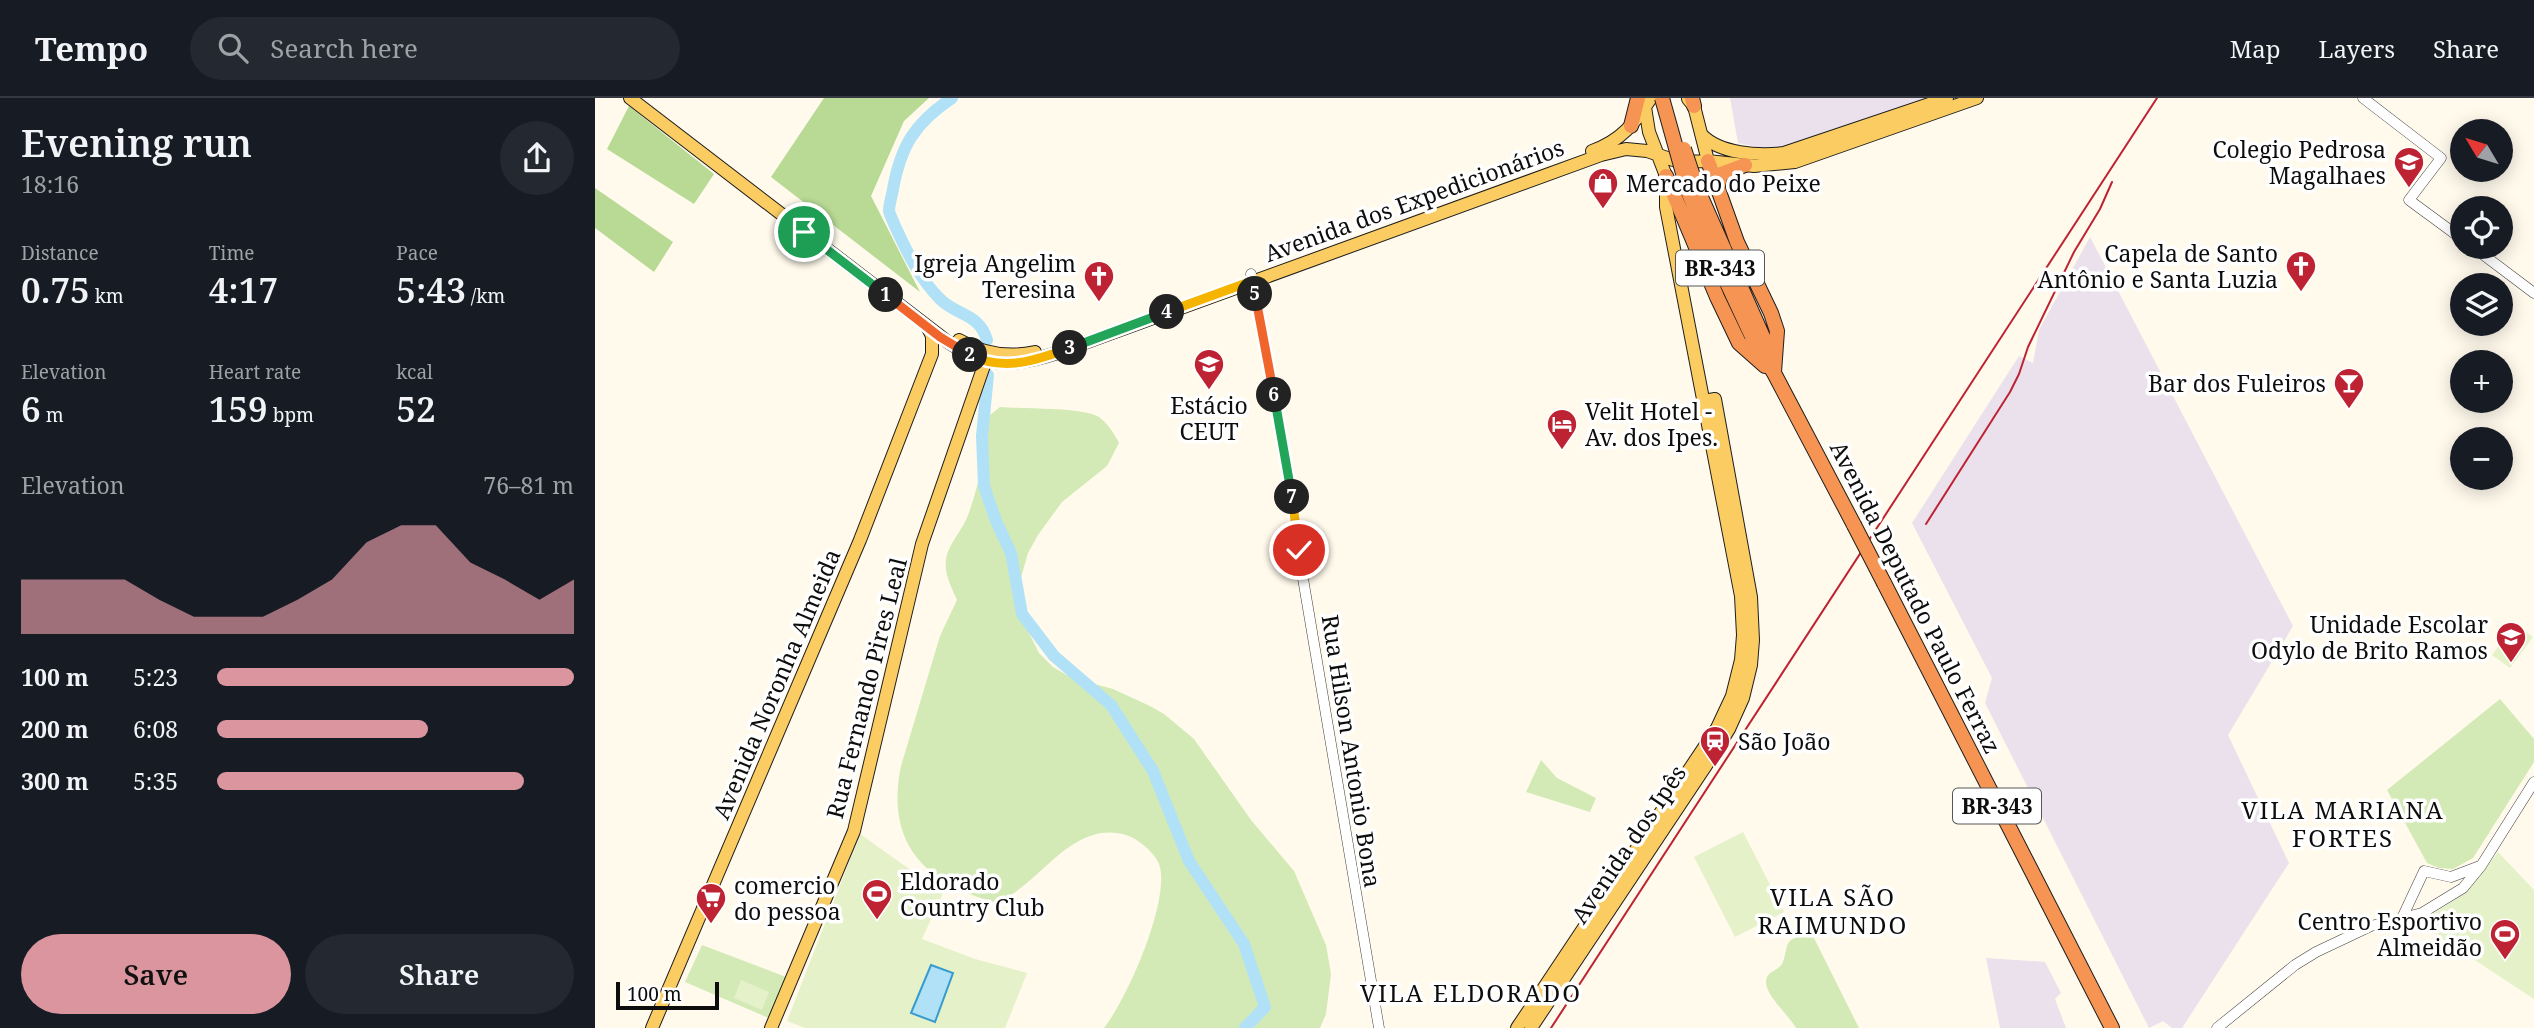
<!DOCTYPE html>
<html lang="en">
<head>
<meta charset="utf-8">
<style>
	body { margin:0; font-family:"Noto Serif",serif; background:#242831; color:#f1f3f6; height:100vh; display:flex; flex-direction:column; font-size:26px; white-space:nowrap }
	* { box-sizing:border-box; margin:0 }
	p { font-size:23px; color:#9ea1a6 }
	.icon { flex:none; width:38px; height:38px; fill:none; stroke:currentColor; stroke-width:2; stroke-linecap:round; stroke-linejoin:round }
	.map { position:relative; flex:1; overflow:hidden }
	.drawer { display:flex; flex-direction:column; background:#171b24; width:595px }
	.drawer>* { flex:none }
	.needle { width:46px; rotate:308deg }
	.controls { position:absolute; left:1855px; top:21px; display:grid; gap:14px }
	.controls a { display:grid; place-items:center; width:63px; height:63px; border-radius:50%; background:#171b24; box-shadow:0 4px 18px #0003; font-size:35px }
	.scale { position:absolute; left:21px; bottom:18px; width:103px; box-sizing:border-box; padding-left:7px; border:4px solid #0d0d0d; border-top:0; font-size:19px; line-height:24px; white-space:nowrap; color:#0d0d0d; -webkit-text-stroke:5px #fff; paint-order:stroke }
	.pin { position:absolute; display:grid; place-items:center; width:60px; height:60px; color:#fff; margin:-30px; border:4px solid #fff; border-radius:50%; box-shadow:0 2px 7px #0007 }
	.km { position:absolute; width:35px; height:35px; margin:-18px; border-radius:50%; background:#222; color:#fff; font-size:19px; line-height:35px; text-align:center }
	.round { display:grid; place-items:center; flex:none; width:74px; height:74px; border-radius:37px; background:#242831 }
	.summary { display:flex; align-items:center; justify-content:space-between; height:119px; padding:0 21px }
	h1 { font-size:38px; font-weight:600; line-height:52px }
	.stats { display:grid; grid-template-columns:repeat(3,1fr); gap:10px; height:119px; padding:7px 21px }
	.stats div { display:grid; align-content:center }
	.stats b { font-size:35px; font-weight:600 }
	.stats small { font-size:19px; font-weight:400 }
	.stats p { font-size:19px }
	.chart { height:196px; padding:14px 21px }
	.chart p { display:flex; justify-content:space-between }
	.chart svg { width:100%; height:126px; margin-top:7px; fill:#da959f; opacity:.7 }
	.button { display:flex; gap:14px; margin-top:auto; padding:14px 21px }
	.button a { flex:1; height:80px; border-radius:42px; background:#da959f; color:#111; font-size:28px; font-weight:600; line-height:80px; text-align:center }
	.button a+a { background:#242831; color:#f1f3f6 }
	ul { padding:0 21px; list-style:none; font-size:23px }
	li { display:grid; grid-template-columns:112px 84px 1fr; align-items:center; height:52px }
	li i { height:18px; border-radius:9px; background:#da959f }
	header { display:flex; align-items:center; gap:42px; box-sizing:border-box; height:98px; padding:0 35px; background:#171b24; border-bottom:2px solid #363941 }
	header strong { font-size:33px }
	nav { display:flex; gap:38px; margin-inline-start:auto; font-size:24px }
	.search { width:490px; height:63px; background:#242831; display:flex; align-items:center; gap:18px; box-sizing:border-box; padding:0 24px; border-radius:38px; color:#9ea1a6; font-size:26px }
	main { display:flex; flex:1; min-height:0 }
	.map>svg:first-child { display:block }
	.industrial { fill:#eae1ec }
	.green { fill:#d4eab6 }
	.forest { fill:#b8da95 }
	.pitch { fill:#e5f1c8 }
	.water { fill:#b1e1f7; stroke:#379bcf; stroke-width:2 }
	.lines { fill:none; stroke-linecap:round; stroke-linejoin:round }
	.river { stroke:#b1e1f7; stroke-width:12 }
	.minor-casing { stroke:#404040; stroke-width:11 }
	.major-casing { stroke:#1e1e1e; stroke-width:14 }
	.highway-casing { stroke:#1e1e1e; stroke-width:16 }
	.minor { stroke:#fff; stroke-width:10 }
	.major { stroke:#facc61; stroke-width:12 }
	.highway { stroke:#f69453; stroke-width:14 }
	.rail { stroke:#be2334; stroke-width:2 }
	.highway-bridge-casing { stroke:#1e1e1e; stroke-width:16; stroke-linecap:butt }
	.highway-bridge { stroke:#f69453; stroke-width:14 }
	.split-1-casing { stroke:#fff; stroke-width:14 }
	.split-2-casing { stroke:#fff; stroke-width:14 }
	.split-3-casing { stroke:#fff; stroke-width:14 }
	.split-4-casing { stroke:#fff; stroke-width:14 }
	.split-5-casing { stroke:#fff; stroke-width:14 }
	.split-6-casing { stroke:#fff; stroke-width:14 }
	.split-7-casing { stroke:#fff; stroke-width:14 }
	.split-8-casing { stroke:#fff; stroke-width:14 }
	.split-1 { stroke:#22a559; stroke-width:9 }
	.split-2 { stroke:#f0652b; stroke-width:9 }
	.split-3 { stroke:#f5b400; stroke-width:9 }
	.split-4 { stroke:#22a559; stroke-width:9 }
	.split-5 { stroke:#f5b400; stroke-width:9 }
	.split-6 { stroke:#f0652b; stroke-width:9 }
	.split-7 { stroke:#22a559; stroke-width:9 }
	.split-8 { stroke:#f5b400; stroke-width:9 }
	.labels { text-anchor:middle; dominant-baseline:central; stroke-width:7; stroke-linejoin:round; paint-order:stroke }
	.shield { fill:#fff; stroke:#565656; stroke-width:2 }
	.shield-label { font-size:21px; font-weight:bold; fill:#0d0d0d }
	.poi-label { font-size:23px; fill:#0d0d0d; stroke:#fff; text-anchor:end }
	.street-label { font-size:23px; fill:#0d0d0d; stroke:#fff }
	.neighbourhood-label { font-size:24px; letter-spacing:2px; fill:#0d0d0d; stroke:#fff }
</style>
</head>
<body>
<header>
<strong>Tempo</strong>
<div class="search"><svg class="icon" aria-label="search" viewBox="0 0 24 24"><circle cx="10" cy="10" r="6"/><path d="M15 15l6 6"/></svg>Search here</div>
<nav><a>Map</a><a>Layers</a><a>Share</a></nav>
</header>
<main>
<section class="drawer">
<div class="summary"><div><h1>Evening run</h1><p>18:16</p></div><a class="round"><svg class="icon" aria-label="share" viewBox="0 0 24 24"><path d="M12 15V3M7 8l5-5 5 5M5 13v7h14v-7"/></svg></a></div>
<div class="stats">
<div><p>Distance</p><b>0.75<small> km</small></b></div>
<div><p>Time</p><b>4:17</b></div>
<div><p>Pace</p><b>5:43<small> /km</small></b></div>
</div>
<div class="stats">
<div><p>Elevation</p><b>6<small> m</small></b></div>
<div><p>Heart rate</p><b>159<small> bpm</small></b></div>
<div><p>kcal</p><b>52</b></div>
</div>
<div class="chart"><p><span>Elevation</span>76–81 m</p>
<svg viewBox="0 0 160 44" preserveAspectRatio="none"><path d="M0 44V25L10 25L20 25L30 25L40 32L50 38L60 38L70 38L80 32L90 25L100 12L110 6L120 6L130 19L140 25L150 32L160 25V44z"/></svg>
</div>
<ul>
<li><b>100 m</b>5:23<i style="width:100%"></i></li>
<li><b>200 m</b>6:08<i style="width:59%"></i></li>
<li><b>300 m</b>5:35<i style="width:86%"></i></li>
</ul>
<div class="button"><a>Save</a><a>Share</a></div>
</section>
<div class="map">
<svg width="1939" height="930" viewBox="0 0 1939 930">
	<rect width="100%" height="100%" fill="#fffaec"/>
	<path class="industrial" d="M1135,0H1334L1176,52L1143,45Z
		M1495,139L1698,528L1633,637L1694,765L1587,930H1577L1568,923L1554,930L1390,605L1397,580L1317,425L1424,258L1438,265L1444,232Z
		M1391,860L1450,864L1466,895L1460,901L1471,930H1405Z"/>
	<path class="green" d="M405,309C427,311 488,309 504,319C513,326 519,335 524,345L512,368L467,404L443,437L433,455L426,480L424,499L426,519L444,555L458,569L477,580L518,591L555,608L569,616L599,641L656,722L699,773L731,847L736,876L731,916L725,930H509C533,899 569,815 566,776C566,763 556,753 547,746C535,736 521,733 506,735C471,741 447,776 419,795C413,799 405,801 399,804C329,785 290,744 306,668L345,538L362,502C356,488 349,476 351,461C353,446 368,432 373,417C386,383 389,352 395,317Z
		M1905,601L1939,641V664L1878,760L1858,771L1844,770L1832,765L1792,692Z
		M946,662L962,680L1001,700L995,714L931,694Z
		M1209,837L1219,840L1264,930H1201C1194,917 1165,893 1172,879C1176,872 1185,872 1188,864C1194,847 1188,842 1209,837Z
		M107,847L191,879L176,921L90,884Z"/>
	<path class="forest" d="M229,0H334L309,23L276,98L325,194L176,79Z
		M34,8L119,76L99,106L12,51Z
		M0,90L78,144L59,174L0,130Z"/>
	<path class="pitch" d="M1920,526L1938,539L1915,570L1897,557Z
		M1148,734L1189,814L1140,839L1099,759Z
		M265,736L348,795L327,841L380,861L432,875L410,930H210L192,923Z
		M1903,754L1939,792V901L1822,824C1862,804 1877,791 1903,754Z
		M146,882L174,894L167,912L139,900Z"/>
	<path class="water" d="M336,867L358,875L340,924L316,915Z"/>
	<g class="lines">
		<path class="river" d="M357,0C320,25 306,47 298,91C297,98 294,106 294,113C295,117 298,123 300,128C312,154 324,180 345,201C362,218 384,215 392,242
			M393,277L387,338L389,388L401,423L416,455L427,516L459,558L516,607L558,673L594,763L649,846L670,909L650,930"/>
		<g class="minor-casing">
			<path id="minor" d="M1768,0L1846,60L1814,102L1867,141
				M1878,149L1939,195
				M656,176L694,376L703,451L784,930
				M1807,820L1829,773L1856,779L1885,768
				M1622,930L1700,867L1721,854L1776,828L1827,815L1868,790L1886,768L1939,684"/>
		</g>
		<g class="major-casing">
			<path id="major" d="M35,0L353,244C393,271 418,269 462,255L1006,57L1031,51L1052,53L1084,64L1113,63L1159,68L1200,64L1382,0
				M1093,1L1099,8L1113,63
				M1106,36C1124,56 1164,58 1189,55L1352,0
				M997,53C1026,43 1040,25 1056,0
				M364,242C388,256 412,260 440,254
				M57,930L265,442L337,256V238L333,230
				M176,930L259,733L327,446L393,256
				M922,930L1122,630L1137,598L1146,562L1148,537L1146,498L1071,109V78L1054,34L1050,9
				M936,930L1120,654L1134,631L1148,600L1156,567L1158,542L1156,499L1120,301L1109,303"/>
		</g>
		<g class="highway-casing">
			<path id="highway" d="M1097,0L1099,8
				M1036,28L1043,0
				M1113,63L1142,144L1176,215L1182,233L1179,274
				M1071,78L1122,199L1144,245L1170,268
				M1102,90L1169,241L1174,257
				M1122,91L1126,76L1150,67
				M1093,93L1112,142L1160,245L1179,275L1259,427
				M1289,485L1517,930"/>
		</g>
		<use href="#minor" class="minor"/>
		<use href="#major" class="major"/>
		<use href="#highway" class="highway"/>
		<path class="rail" d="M1331,426L1415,294L1424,276L1433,249L1479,154L1505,111L1517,84
			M956,930L1562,0"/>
		<g class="highway-bridge-casing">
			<path id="highway-bridge" d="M1067,0L1093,93
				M1089,51L1102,90
				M1259,427L1289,485"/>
		</g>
		<use href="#highway-bridge" class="highway-bridge"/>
	</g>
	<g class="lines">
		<g class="split-1-casing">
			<path id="split-1" d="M209,134L291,197"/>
		</g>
		<g class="split-2-casing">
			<path id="split-2" d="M291,197L345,239L375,257"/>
		</g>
		<g class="split-3-casing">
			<path id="split-3" d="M375,257C409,274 442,262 475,250"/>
		</g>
		<g class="split-4-casing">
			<path id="split-4" d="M475,250L572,214"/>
		</g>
		<g class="split-5-casing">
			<path id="split-5" d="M572,214L657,183L660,196"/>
		</g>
		<g class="split-6-casing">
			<path id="split-6" d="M660,196L679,297"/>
		</g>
		<g class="split-7-casing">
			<path id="split-7" d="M679,297L697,399"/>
		</g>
		<g class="split-8-casing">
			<path id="split-8" d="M697,399L704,452"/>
		</g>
		<use href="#split-1" class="split-1"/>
		<use href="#split-2" class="split-2"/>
		<use href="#split-3" class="split-3"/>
		<use href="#split-4" class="split-4"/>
		<use href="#split-5" class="split-5"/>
		<use href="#split-6" class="split-6"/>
		<use href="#split-7" class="split-7"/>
		<use href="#split-8" class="split-8"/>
	</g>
	<defs>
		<g id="school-pin" transform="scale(1.575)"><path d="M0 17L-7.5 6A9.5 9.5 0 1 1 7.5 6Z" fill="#be2334" stroke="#fff"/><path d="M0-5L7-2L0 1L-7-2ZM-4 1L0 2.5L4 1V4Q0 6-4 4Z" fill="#fff"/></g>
		<g id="shop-pin" transform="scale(1.575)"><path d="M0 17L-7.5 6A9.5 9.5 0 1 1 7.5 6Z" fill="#be2334" stroke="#fff"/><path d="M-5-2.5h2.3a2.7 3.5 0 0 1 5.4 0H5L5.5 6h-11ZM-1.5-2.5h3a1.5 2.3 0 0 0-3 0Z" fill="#fff"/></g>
		<g id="church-pin" transform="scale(1.575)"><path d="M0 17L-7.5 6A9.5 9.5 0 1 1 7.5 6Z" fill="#be2334" stroke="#fff"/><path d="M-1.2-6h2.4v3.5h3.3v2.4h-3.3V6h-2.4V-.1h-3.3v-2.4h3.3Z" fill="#fff"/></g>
		<g id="university-pin" transform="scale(1.575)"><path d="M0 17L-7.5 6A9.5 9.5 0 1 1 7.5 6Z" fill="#be2334" stroke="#fff"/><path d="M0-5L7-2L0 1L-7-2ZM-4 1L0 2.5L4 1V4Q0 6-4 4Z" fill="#fff"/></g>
		<g id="bar-pin" transform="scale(1.575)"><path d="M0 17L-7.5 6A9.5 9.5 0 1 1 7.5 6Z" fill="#be2334" stroke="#fff"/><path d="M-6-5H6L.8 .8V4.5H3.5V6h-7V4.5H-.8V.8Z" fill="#fff"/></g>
		<g id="hotel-pin" transform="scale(1.575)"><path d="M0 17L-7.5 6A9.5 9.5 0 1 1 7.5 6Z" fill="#be2334" stroke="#fff"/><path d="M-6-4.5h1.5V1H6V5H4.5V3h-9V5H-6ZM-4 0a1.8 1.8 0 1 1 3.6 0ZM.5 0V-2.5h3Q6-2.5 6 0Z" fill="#fff"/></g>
		<g id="station-pin" transform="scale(1.575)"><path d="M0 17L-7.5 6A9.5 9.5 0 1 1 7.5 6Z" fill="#be2334" stroke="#fff"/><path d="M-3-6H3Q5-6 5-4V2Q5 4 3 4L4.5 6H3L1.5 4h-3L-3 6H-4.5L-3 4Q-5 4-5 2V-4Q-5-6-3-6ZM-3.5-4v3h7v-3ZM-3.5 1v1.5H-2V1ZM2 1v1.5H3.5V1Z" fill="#fff"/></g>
		<g id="stadium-pin" transform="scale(1.575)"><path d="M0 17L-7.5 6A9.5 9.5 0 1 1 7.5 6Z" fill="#be2334" stroke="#fff"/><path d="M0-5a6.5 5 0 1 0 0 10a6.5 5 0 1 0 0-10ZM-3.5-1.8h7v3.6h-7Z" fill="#fff"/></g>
		<g id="supermarket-pin" transform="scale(1.575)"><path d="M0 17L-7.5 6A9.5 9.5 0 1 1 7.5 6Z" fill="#be2334" stroke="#fff"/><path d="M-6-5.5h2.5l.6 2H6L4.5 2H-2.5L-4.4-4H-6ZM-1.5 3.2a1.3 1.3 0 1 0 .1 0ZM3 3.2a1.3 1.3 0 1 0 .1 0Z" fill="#fff"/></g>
	</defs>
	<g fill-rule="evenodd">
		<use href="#school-pin" x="1814" y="64"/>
		<use href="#shop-pin" x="1008" y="85"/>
		<use href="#church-pin" x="1706" y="168"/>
		<use href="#church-pin" x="504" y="178"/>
		<use href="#university-pin" x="614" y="266"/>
		<use href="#bar-pin" x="1754" y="285"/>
		<use href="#hotel-pin" x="967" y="326"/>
		<use href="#school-pin" x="1916" y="539"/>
		<use href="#station-pin" x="1120" y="643"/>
		<use href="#stadium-pin" x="282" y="796"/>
		<use href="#supermarket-pin" x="116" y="800"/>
		<use href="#stadium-pin" x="1910" y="836"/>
	</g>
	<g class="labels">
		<g class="shield">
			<rect x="1081" y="152.5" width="88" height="35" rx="5"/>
			<rect x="1358" y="690.5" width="88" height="35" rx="5"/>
		</g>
		<g class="shield-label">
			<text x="1125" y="170">BR-343</text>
			<text x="1402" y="708">BR-343</text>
		</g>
		<g class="poi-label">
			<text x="1791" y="51">Colegio Pedrosa<tspan x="1791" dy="26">Magalhaes</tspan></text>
			<text x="1031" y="85" text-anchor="start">Mercado do Peixe</text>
			<text x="1683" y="155">Capela de Santo<tspan x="1683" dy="26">Antônio e Santa Luzia</tspan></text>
			<text x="481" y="165">Igreja Angelim<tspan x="481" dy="26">Teresina</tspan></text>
			<text x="1731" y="285">Bar dos Fuleiros</text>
			<text x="614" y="307" text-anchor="middle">Estácio<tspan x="614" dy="26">CEUT</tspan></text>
			<text x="990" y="313" text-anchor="start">Velit Hotel -<tspan x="990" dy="26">Av. dos Ipes.</tspan></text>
			<text x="1893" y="526">Unidade Escolar<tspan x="1893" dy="26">Odylo de Brito Ramos</tspan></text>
			<text x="1143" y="643" text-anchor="start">São João</text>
			<text x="305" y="783" text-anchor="start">Eldorado<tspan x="305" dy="26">Country Club</tspan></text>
			<text x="139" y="787" text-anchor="start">comercio<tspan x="139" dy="26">do pessoa</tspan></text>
			<text x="1887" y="823">Centro Esportivo<tspan x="1887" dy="26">Almeidão</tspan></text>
		</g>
		<g class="street-label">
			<text transform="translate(819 102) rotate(-20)">Avenida dos Expedicionários</text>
			<text transform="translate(1321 499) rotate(63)">Avenida Deputado Paulo Ferraz</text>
			<text transform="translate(181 586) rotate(-67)">Avenida Noronha Almeida</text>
			<text transform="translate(271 590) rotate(-76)">Rua Fernando Pires Leal</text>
			<text transform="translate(757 653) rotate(81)">Rua Hilson Antonio Bona</text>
			<text transform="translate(1033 746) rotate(-56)">Avenida dos Ipês</text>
		</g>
		<g class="neighbourhood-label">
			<text x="1748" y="711">VILA MARIANA<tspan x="1748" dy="28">FORTES</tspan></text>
			<text x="1238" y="798">VILA SÃO<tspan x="1238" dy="28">RAIMUNDO</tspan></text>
			<text x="876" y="894">VILA ELDORADO</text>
		</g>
	</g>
</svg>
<div class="controls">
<a><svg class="needle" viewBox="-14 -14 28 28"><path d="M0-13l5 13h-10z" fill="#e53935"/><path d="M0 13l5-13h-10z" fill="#9ea1a6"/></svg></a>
<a><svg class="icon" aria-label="locate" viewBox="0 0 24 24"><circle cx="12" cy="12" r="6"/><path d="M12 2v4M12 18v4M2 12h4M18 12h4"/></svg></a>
<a><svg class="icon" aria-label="layers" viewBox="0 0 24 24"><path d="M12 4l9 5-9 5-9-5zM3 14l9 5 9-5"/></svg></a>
<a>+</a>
<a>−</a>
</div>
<div class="scale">100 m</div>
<div class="pin" style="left:209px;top:134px;background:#1e9e55"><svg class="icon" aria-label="arrive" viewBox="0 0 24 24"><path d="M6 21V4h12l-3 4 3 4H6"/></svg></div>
<div class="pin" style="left:704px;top:452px;background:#d93025"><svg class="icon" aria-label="check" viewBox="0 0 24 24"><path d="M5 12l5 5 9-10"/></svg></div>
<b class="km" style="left:291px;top:197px">1</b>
<b class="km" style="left:375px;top:257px">2</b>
<b class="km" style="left:475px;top:250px">3</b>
<b class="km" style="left:572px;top:214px">4</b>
<b class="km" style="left:660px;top:196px">5</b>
<b class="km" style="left:679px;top:297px">6</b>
<b class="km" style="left:697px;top:399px">7</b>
</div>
</main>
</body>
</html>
